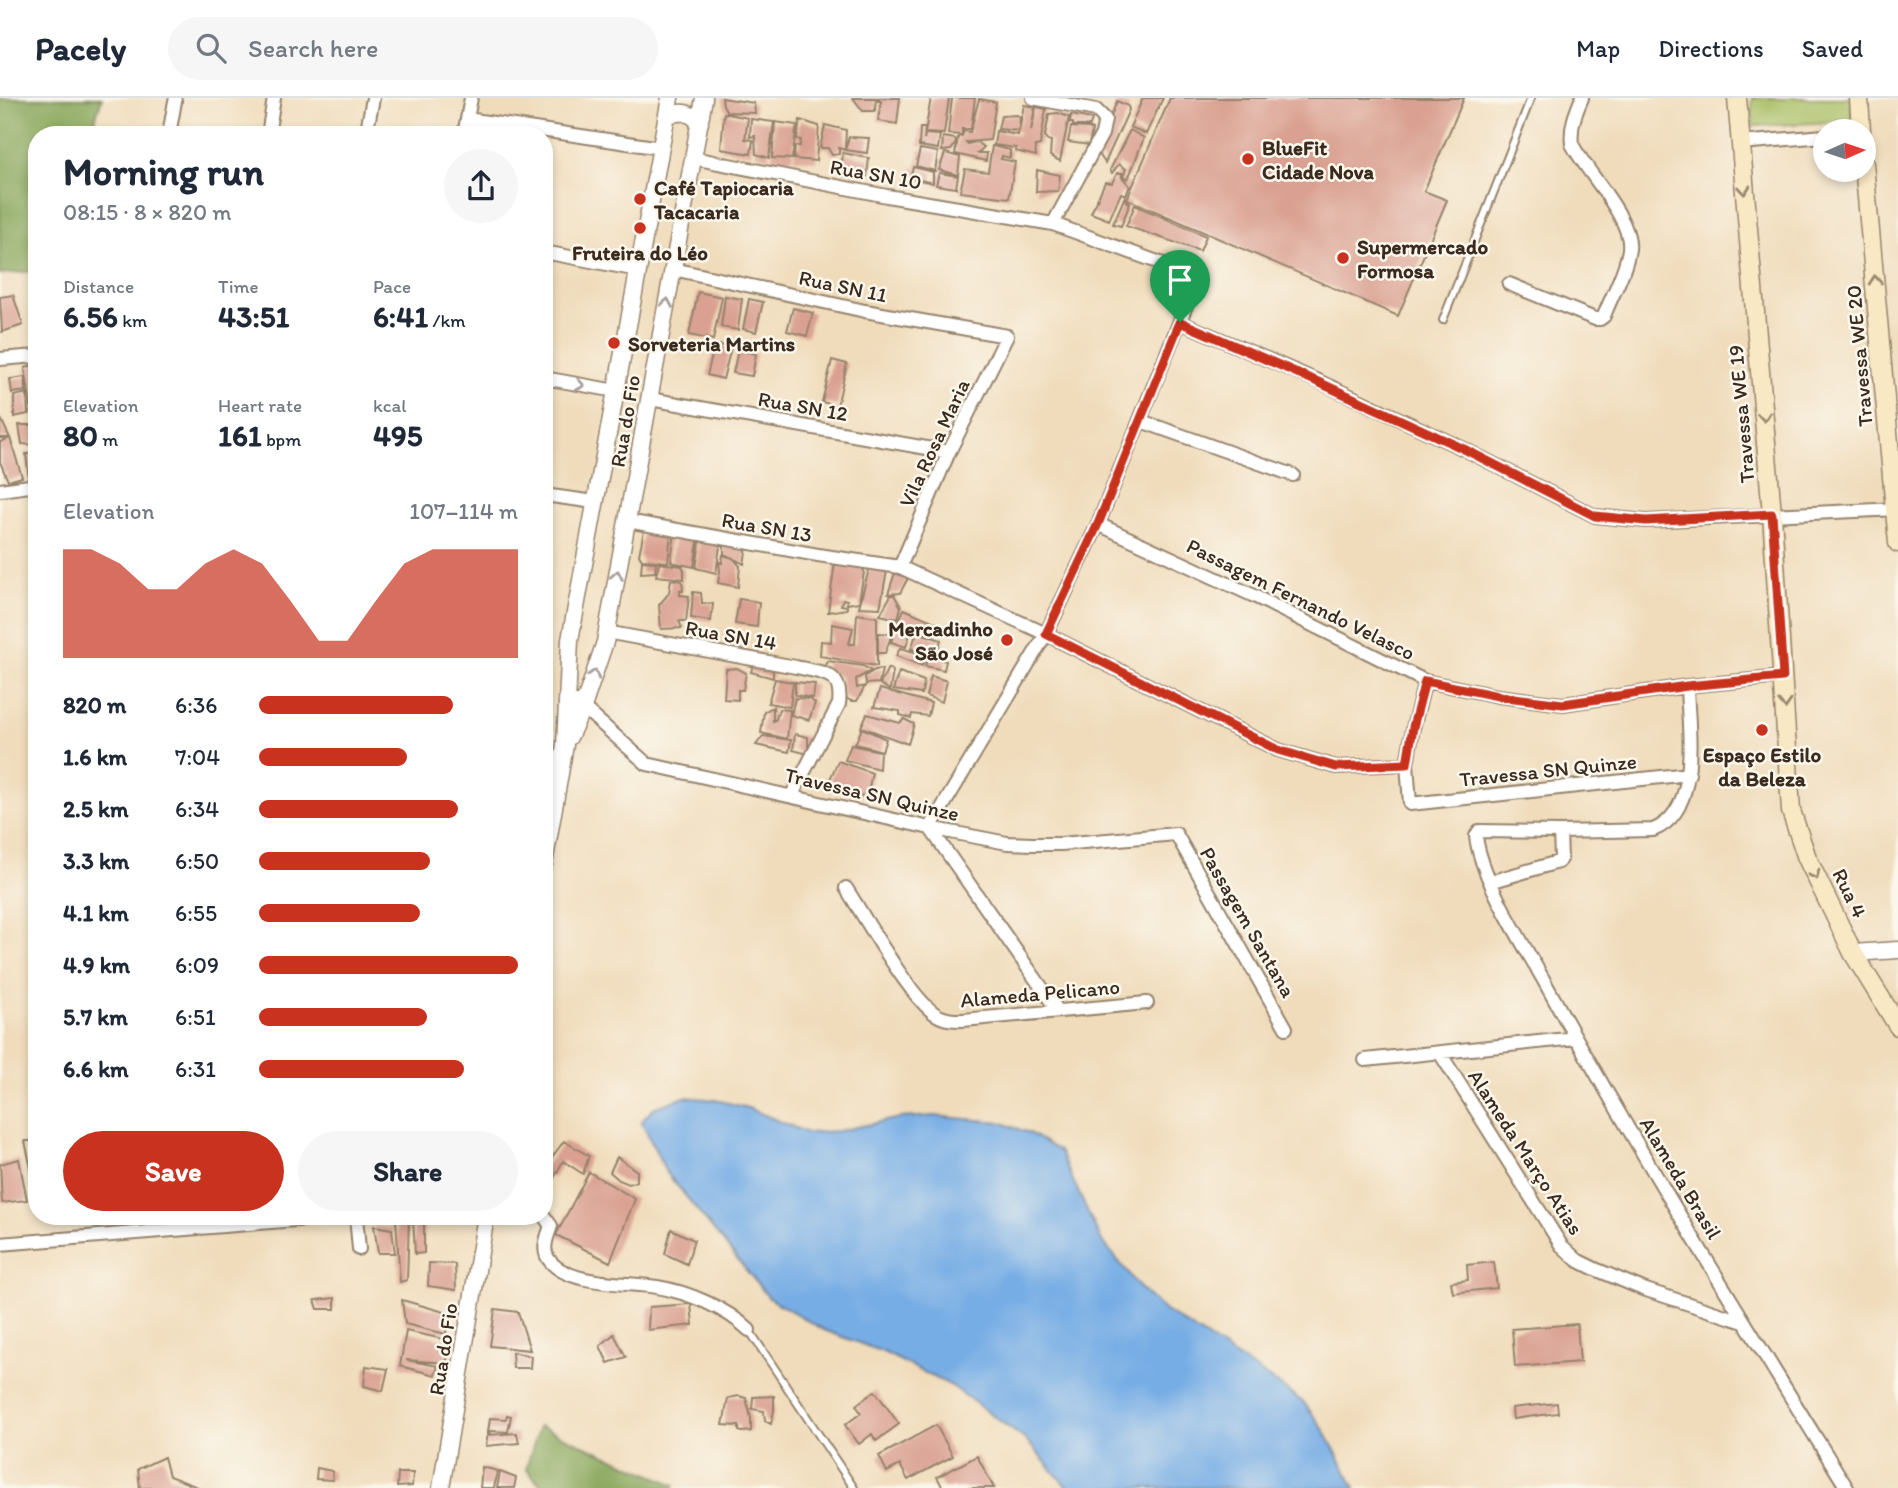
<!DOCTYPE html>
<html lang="en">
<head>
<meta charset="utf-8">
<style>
	body { margin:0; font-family:Itim,sans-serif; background:#f6f6f7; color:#1f2937; height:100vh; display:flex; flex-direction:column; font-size:26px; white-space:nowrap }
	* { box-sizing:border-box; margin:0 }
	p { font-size:23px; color:#747a83 }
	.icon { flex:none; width:38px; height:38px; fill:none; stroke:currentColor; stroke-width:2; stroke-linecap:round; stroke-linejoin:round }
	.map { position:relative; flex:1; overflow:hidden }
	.side { position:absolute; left:28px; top:28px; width:525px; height:1099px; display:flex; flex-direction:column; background:#fff; border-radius:28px; box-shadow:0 4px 10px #0003 }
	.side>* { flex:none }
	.needle { width:46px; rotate:87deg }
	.fabs { position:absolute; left:1813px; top:21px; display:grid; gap:14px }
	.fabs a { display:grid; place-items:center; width:63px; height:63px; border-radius:50%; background:#fff; box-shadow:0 4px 10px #0003; font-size:35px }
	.pin { position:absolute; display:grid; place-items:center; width:60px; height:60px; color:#fff; margin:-72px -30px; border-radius:50% 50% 50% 0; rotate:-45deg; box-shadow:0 0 7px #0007 }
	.pin .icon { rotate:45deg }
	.round { display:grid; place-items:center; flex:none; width:74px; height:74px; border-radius:37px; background:#f6f6f7 }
	.head { display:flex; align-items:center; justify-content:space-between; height:119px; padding:0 35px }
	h1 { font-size:38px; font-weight:700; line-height:52px }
	.figures { display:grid; grid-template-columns:repeat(3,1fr); gap:10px; height:119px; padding:7px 35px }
	.figures div { display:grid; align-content:center }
	.figures b { font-size:30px; font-weight:700 }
	.figures small { font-size:19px; font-weight:400 }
	.figures p { font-size:19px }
	.chart { height:196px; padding:14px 35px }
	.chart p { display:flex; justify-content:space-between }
	.chart svg { width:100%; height:126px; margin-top:7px; fill:#c8321e; opacity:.7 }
	.action { display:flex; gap:14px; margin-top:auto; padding:14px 35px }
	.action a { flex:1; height:80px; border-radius:42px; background:#c8321e; color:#fff; font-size:28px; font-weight:700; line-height:80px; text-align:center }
	.action a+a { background:#f6f6f7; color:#1f2937 }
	ul { padding:0 35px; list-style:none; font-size:23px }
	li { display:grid; grid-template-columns:112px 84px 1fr; align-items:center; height:52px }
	li i { height:18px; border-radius:9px; background:#c8321e }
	header { display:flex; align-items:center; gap:42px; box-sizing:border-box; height:98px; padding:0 35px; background:#fff; border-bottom:2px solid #e0e1e3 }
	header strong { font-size:33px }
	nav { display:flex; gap:38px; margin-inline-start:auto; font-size:24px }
	.search { width:490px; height:63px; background:#f6f6f7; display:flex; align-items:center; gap:18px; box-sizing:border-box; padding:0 24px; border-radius:38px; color:#747a83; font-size:26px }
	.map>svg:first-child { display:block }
	.green { fill:#a8be63; stroke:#727440; stroke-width:2 }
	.forest { fill:#86a559; stroke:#60683c; stroke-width:2 }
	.water { fill:#77ade5; stroke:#596c82; stroke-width:2 }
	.building { fill:#daa192 }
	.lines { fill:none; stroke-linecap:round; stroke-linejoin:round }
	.service-casing { stroke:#96836c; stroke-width:10 }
	.minor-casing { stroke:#96836c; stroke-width:16 }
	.tertiary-casing { stroke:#96836c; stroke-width:19 }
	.secondary-casing { stroke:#96836c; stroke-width:21 }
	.service { stroke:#fff; stroke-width:6 }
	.minor { stroke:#fff; stroke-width:12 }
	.tertiary { stroke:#fff; stroke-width:16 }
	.secondary { stroke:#f8e8c3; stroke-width:18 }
	.oneway { stroke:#9a8970 }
	.oneway2 { stroke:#a79f9a }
	.route-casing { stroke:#fff; stroke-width:14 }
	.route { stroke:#c8321e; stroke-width:9 }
	.poi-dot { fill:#c8321e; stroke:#fbf7ec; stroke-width:2.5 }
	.labels { text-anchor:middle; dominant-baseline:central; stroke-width:5; stroke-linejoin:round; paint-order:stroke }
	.poi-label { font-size:21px; font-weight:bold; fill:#3b2a1e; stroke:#fbf7ec; text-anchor:start }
	.street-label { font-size:21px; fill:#3b2a1e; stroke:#fbf7ec }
</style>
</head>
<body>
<header>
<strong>Pacely</strong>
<div class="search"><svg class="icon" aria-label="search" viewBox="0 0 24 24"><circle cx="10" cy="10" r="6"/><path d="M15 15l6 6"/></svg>Search here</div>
<nav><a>Map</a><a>Directions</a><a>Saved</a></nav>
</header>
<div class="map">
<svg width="1898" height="1390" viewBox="0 0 1898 1390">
	<rect width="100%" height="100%" fill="#fbf7ec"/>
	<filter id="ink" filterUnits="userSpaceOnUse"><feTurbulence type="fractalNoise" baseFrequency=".0143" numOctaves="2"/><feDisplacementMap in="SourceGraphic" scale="14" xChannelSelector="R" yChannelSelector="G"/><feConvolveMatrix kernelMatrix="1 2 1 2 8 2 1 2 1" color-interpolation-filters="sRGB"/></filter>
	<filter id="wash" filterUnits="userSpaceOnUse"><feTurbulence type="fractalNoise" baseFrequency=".00686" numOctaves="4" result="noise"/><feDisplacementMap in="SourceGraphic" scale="28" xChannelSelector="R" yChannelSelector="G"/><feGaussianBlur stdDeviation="1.57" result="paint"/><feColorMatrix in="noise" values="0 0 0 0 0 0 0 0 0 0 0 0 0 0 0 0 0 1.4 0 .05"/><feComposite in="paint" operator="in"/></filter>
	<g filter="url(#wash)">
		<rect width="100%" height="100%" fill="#f0dcbb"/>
		<path class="green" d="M1752,0H1851L1852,23L1753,28Z"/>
		<path class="forest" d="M0,0H102L90,37H37V173L0,176Z
			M539,1328L675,1387L673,1390H544L526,1371Z"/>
		<path class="water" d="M685,999L716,1002L748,1010L807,1035L838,1033L900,1020L934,1018L1000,1024L1029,1035L1059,1053L1100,1140L1140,1190L1164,1212L1275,1284L1304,1305L1324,1332L1355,1390H1068L1026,1342L952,1288L883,1254L824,1232L769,1200L666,1074L641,1023L655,1009Z"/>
		<g id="blocks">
			<path class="building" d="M722,0L754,5L755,15L727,14L723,7Z
				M853,0H876L875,13H863Z
				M878,0H900L897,26L878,23L881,3H878Z
				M931,0H949L944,36L925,35Z
				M952,0H975L971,31H962V37L948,36Z
				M1143,0H1163L1146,36L1130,29Z
				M1170,0H1464L1424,93L1447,102L1398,218L1127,101Z
				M979,1L996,4L990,42L966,44L968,46L976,44L984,49L978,55H987L986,63L955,56L958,39L962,38L964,33L970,34Z
				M1117,3L1128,8L1129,12L1105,65L1097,53Z
				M1024,7L1035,9L1031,33L1036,9L1046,11L1040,47L1035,48L1036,58L1015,53L1016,50L994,47L996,33L1018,37Z
				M724,15L748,20L745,41L753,42L751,56L721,51Z
				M1058,15L1069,19L1060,63L1050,58L1051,43L1047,42L1045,38L1049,16Z
				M1017,17L1020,19L1019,33L998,31L1001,18Z
				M1071,17L1092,21L1090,28H1073V25H1070Z
				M751,21L774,24L769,60L756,56L755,38L750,39Z
				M800,22L819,28L816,63L794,61L795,48H800L801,42L797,41Z
				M775,24L797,27L792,61L772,60Z
				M825,27L846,32L845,52L839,50V56L832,57L828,50H820Z
				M1071,29L1089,30L1092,32L1089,47L1068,44Z
				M920,30H925L924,42L925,36L940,37L938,51L919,48Z
				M1130,32L1144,40L1128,81L1123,78L1126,71L1119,66L1112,75L1110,72Z
				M849,39L869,40L867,55L845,52Z
				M943,39L955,41L956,45L951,52L942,53Z
				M992,48L1010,52V60L1002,58L1001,61L1015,64L1009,100L960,94L965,71L988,74Z
				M920,51L938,54L935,73L916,68Z
				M843,55L869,60L867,78L841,72Z
				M945,55L960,59L958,77L939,72Z
				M913,69L933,74V85L910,80Z
				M1037,72L1060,77L1058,93L1036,94Z
				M939,75L958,78L956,90L936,87Z
				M1117,75H1122V79L1130,88L1126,97L1121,95L1109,122L1091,115L1105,84L1112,85Z
				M1125,98L1126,103L1130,105L1121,128L1113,126Z
				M1135,107L1206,138L1200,153L1126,128Z
				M698,194L722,199L713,242L689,237Z
				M13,197L23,227L2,234L0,199Z
				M725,198L742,201L738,232L721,229Z
				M749,201L763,204L756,234L743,231Z
				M793,210L813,215L807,238L787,233Z
				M715,246L731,250L723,281L707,277Z
				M738,252L756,256L752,278L733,275Z
				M832,262L847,266L837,308L822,304Z
				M37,266V316L32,317L25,270Z
				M25,279L26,293L12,295L10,281Z
				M27,295L28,316L14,319V298Z
				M0,319L10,340L22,379L8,383L0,364V344L10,340H0Z
				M19,327H37V347L22,346Z
				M37,355V380L29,381L26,356Z
				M647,429L671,433L668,464L642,462L639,457L644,432Z
				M675,434L699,438L694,469L671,464Z
				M701,437L721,442L716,475L696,470Z
				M724,445L747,448L744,466L724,456Z
				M723,457L733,460L740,468L738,489L718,485L720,473L719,464L722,465Z
				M642,463L656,464L655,474L641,475Z
				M835,464L863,469L864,474L859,504L847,506V502L843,501L841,507L847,508V511L828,514Z
				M659,465L682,468L684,472V481L656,478Z
				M869,471L887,473L880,510L859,509Z
				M895,475L908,480L900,495L888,496Z
				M671,481L682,483L683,493H680V497L689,498L686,523H679L682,530L661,531L659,507L669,495Z
				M693,494L701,495L702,505L713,506L711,523L691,520Z
				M891,497H894L901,509L898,521L880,517Z
				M739,501L759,504L757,529L735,526Z
				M904,511L937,525L934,538L898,525Z
				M857,516L877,519V568L820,558L821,543L831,544L832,526L853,530L849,546H855Z
				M897,527L911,532L906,549L891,544Z
				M917,534L941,542L937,556L911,551Z
				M878,535L892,536L885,555H878Z
				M900,550L926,557L922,568L896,558Z
				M928,558L946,563L944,572L925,568Z
				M828,563L863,568L871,573L856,581L857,590L865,588L857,603H851L843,598L840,578L824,572Z
				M753,567L773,572V580L751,574Z
				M737,570L746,575L743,592H738V602L724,601L726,571Z
				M888,570L893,573L890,592L880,586Z
				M882,571L879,585L866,586L865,578L875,572Z
				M899,574L924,583L922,596L893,592Z
				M931,578L947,583L942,604L926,598Z
				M775,581L793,584L790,609L768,605Z
				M795,584L815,586L813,600L795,597Z
				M880,591L931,605L928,618L912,616L911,620L900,617V613L874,609Z
				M795,600L810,601L815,605L809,622L791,617Z
				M773,609V623L776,621L779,611L790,612L787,641L761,635L764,614Z
				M867,616L900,625L904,621L914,626L908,646L861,629Z
				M862,630L886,641L882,653L855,646Z
				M795,636L808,639V656L793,652Z
				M763,638L791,642L789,654L756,647Z
				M851,647L880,653L879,671L845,662Z
				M838,663L872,675L867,699L827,688Z
				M25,1043H37V1094H36Z
				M564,1043L589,1058L583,1076L563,1063L554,1080L544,1077V1070Z
				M617,1059L637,1073V1083L629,1086L619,1082L610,1074Z
				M19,1061L27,1102L2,1105L0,1066Z
				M589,1074L635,1101L610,1164L556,1137Z
				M413,1119L424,1122V1155L415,1156Z
				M396,1121L409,1122L407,1182L400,1184Z
				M374,1128L392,1131L395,1155H378Z
				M671,1131L694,1142L687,1166L665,1156Z
				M1494,1164L1497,1190L1453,1195L1451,1184L1468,1182L1467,1167Z
				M429,1165L455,1166L456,1192L428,1188Z
				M335,1200V1211H318L315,1202Z
				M402,1202L448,1215L446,1236L405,1226Z
				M691,1206L693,1227L648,1232L649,1209Z
				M495,1211L518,1214L530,1252L490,1248Z
				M1577,1226L1580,1264L1515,1269L1512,1231Z
				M406,1233L448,1242L447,1265L406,1262L438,1268L435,1277L400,1268Z
				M614,1236L626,1259L608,1265L600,1248Z
				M512,1254L531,1258L530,1270H513Z
				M366,1268L388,1271L383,1293L364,1288Z
				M875,1293L899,1326L876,1343L872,1336L859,1346L845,1327L861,1315L856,1307Z
				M739,1298L746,1300L751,1320V1333L742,1334L739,1333V1328L723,1327L728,1300Z
				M774,1298V1313L771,1326L765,1323L764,1313L752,1311L753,1299Z
				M1557,1305L1558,1315L1513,1321L1512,1310Z
				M507,1317L511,1318L508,1334L490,1333L489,1337L517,1335L519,1345L486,1348L490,1320L506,1321Z
				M936,1327L953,1358L908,1382L900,1367L887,1374L879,1358Z
				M977,1358L994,1390H943L937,1379Z
				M164,1359L169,1378L200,1390H140L138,1371Z
				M482,1369L498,1373L494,1390H480Z
				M317,1370L332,1373L333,1382L316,1381Z
				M500,1374L516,1380L514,1390H497Z
				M398,1375H413L412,1388L397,1389Z"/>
		</g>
	</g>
	<g filter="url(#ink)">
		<use href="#blocks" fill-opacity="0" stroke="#96836c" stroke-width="2"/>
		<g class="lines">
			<g class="service-casing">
				<path id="service" d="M1443,222L1531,0
					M749,1232L854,1390"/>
			</g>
			<g class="minor-casing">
				<path id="minor" d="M1033,0L1096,12L1105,21L1102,36L1053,126
					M467,21L661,50
					M169,37L175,3
					M268,37L274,0
					M366,37L373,0
					M464,37L471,0
					M1740,45L1825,38
					M693,60L887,98L1053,126L1188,175L1186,208L1098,426L1046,536L930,730
					M544,154L638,172
					M673,171L865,213L1007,238L949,354L900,469
					M1509,186L1595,221H1600L1604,218C1612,197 1626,173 1629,151C1633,121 1586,74 1572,46C1570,29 1575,16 1582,0
					M1180,224L1318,283L1464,351L1595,418L1646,423L1898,411
					M0,261L37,258
					M544,280L616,293
					M650,301L949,354
					M1141,323L1293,377
					M0,392L37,387
					M544,397L595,404
					M627,423L818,457L900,469L1046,536L1278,652L1336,669L1407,666
					M1098,426L1252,497L1425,583L1498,598L1563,606L1687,588L1783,579
					M606,534L796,569C822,575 843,573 839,606L792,697
					M1425,583L1413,630L1407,666L1410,706L1689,676
					M577,604L647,666L930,730L1007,745L1032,746H1061L1176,736L1286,930
					M930,730L1058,913
					M1560,734L1479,733L1476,738C1481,783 1526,849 1548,890C1642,1060 1745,1225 1847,1390
					M1490,784L1558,764L1561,761L1560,734L1653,732C1702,713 1688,631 1687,588
					M846,790C864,818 911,902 937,917C945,922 954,922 963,922L1147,905
					M1440,955L1561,1147L1577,1162L1595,1171L1643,1191L1744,1224
					M1365,962L1576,940
					M356,1118L359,1151
					M544,1118L551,1128C547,1139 541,1153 550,1163C570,1188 628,1184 657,1189C688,1194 726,1210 749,1232
					M0,1146L346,1118"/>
			</g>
			<g class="tertiary-casing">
				<path id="tertiary" d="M667,17C682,13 689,13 700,25
					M569,639L583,609L605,544L704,0
					M544,766L565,647L570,542L670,0
					M1853,855L1898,852
					M441,1390L486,1118"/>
			</g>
			<g class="secondary-casing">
				<path id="secondary" d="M1737,0L1772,416L1791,713L1807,760L1853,855L1898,928
					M1859,0L1861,33
					M1864,66L1898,445"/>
			</g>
			<use href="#service" class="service"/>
			<use href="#minor" class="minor"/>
			<use href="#tertiary" class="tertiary"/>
			<use href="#secondary" class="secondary"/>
		</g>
		<defs><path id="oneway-chevron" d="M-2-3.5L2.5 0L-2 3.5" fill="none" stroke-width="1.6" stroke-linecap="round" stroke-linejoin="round" transform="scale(1.75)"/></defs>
		<g class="oneway">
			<use href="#oneway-chevron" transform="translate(1744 92) rotate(85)"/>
			<use href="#oneway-chevron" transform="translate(1875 182) rotate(-95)"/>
			<use href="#oneway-chevron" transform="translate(1764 319) rotate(85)"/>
			<use href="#oneway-chevron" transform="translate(1785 606) rotate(87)"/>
			<use href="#oneway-chevron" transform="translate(1815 777) rotate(64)"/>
		</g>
		<g class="oneway2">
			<use href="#oneway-chevron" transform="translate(667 205) rotate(-80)"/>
			<use href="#oneway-chevron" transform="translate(580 287) rotate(10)"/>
			<use href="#oneway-chevron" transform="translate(617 477) rotate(-79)"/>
			<use href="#oneway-chevron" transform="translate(594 576) rotate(-72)"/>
		</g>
	</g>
	<g class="lines" filter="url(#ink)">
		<g class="route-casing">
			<path id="route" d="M1180,224L1318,284L1464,351L1595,418L1646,423L1772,416L1783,579L1687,588L1563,606L1498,598L1425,583L1413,629L1407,666L1336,669L1278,652L1046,536L1098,426Z"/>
		</g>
		<use href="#route" class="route"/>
	</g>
	<g class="poi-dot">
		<circle cx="1248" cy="61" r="7"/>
		<circle cx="640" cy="101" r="7"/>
		<circle cx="640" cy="130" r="7"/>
		<circle cx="1343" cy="160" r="7"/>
		<circle cx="614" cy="245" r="7"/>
		<circle cx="1007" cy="542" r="7"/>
		<circle cx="1762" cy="632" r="7"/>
	</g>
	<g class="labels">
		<g class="poi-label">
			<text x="1262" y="49">BlueFit<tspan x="1262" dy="24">Cidade Nova</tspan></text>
			<text x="654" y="89">Café Tapiocaria<tspan x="654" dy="24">Tacacaria</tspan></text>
			<text x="1357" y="148">Supermercado<tspan x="1357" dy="24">Formosa</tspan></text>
			<text x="640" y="154" text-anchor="middle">Fruteira do Léo</text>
			<text x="628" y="245">Sorveteria Martins</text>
			<text x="993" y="530" text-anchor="end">Mercadinho<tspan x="993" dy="24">São José</tspan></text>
			<text x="1762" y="656" text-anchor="middle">Espaço Estilo<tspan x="1762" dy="24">da Beleza</tspan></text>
		</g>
		<g class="street-label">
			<text transform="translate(876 76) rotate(10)">Rua SN 10</text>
			<text transform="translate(843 188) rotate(12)">Rua SN 11</text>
			<text transform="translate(1859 258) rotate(-95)">Travessa WE 20</text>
			<text transform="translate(803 308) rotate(10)">Rua SN 12</text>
			<text transform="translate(1741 316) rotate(-95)">Travessa WE 19</text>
			<text transform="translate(625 323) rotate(-80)">Rua do Fio</text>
			<text transform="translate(934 345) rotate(-65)">Vila Rosa Maria</text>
			<text transform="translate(767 429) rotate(10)">Rua SN 13</text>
			<text transform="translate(1301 501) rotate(26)">Passagem Fernando Velasco</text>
			<text transform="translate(731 537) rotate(10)">Rua SN 14</text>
			<text transform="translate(1548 672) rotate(-6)">Travessa SN Quinze</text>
			<text transform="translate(872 696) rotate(13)">Travessa SN Quinze</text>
			<text transform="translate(1850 795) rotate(64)">Rua 4</text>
			<text transform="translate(1248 824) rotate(60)">Passagem Santana</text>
			<text transform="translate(1040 895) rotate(-5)">Alameda Pelicano</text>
			<text transform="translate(1526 1054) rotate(57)">Alameda Março Atias</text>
			<text transform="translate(1681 1080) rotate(59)">Alameda Brasil</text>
			<text transform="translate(443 1251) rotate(-81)">Rua do Fio</text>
		</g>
	</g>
</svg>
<div class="fabs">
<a><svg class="needle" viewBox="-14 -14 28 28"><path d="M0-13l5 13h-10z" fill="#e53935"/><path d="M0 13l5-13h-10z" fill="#747a83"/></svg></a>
</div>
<div class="pin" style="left:1180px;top:224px;background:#1e9e55"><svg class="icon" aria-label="arrive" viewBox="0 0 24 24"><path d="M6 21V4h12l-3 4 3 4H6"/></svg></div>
<section class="side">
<div class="head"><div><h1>Morning run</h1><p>08:15 · 8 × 820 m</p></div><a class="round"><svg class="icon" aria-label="share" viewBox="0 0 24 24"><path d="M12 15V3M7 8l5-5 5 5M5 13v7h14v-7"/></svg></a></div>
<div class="figures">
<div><p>Distance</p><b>6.56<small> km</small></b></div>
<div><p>Time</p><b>43:51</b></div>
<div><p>Pace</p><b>6:41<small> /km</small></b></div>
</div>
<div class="figures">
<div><p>Elevation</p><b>80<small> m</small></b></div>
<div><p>Heart rate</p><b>161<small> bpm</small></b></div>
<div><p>kcal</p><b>495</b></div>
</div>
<div class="chart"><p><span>Elevation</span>107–114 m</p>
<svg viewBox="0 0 160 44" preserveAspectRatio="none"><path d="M0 44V6L10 6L20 11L30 20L40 20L50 11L60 6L70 11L80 24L90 38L100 38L110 24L120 11L130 6L140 6L150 6L160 6V44z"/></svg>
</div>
<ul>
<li><b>820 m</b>6:36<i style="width:75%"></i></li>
<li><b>1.6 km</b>7:04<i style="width:57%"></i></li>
<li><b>2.5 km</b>6:34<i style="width:77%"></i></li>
<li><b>3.3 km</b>6:50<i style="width:66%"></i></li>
<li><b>4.1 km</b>6:55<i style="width:62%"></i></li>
<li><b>4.9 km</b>6:09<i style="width:100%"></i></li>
<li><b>5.7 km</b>6:51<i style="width:65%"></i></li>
<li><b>6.6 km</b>6:31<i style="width:79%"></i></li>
</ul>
<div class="action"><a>Save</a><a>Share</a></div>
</section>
</div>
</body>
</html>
